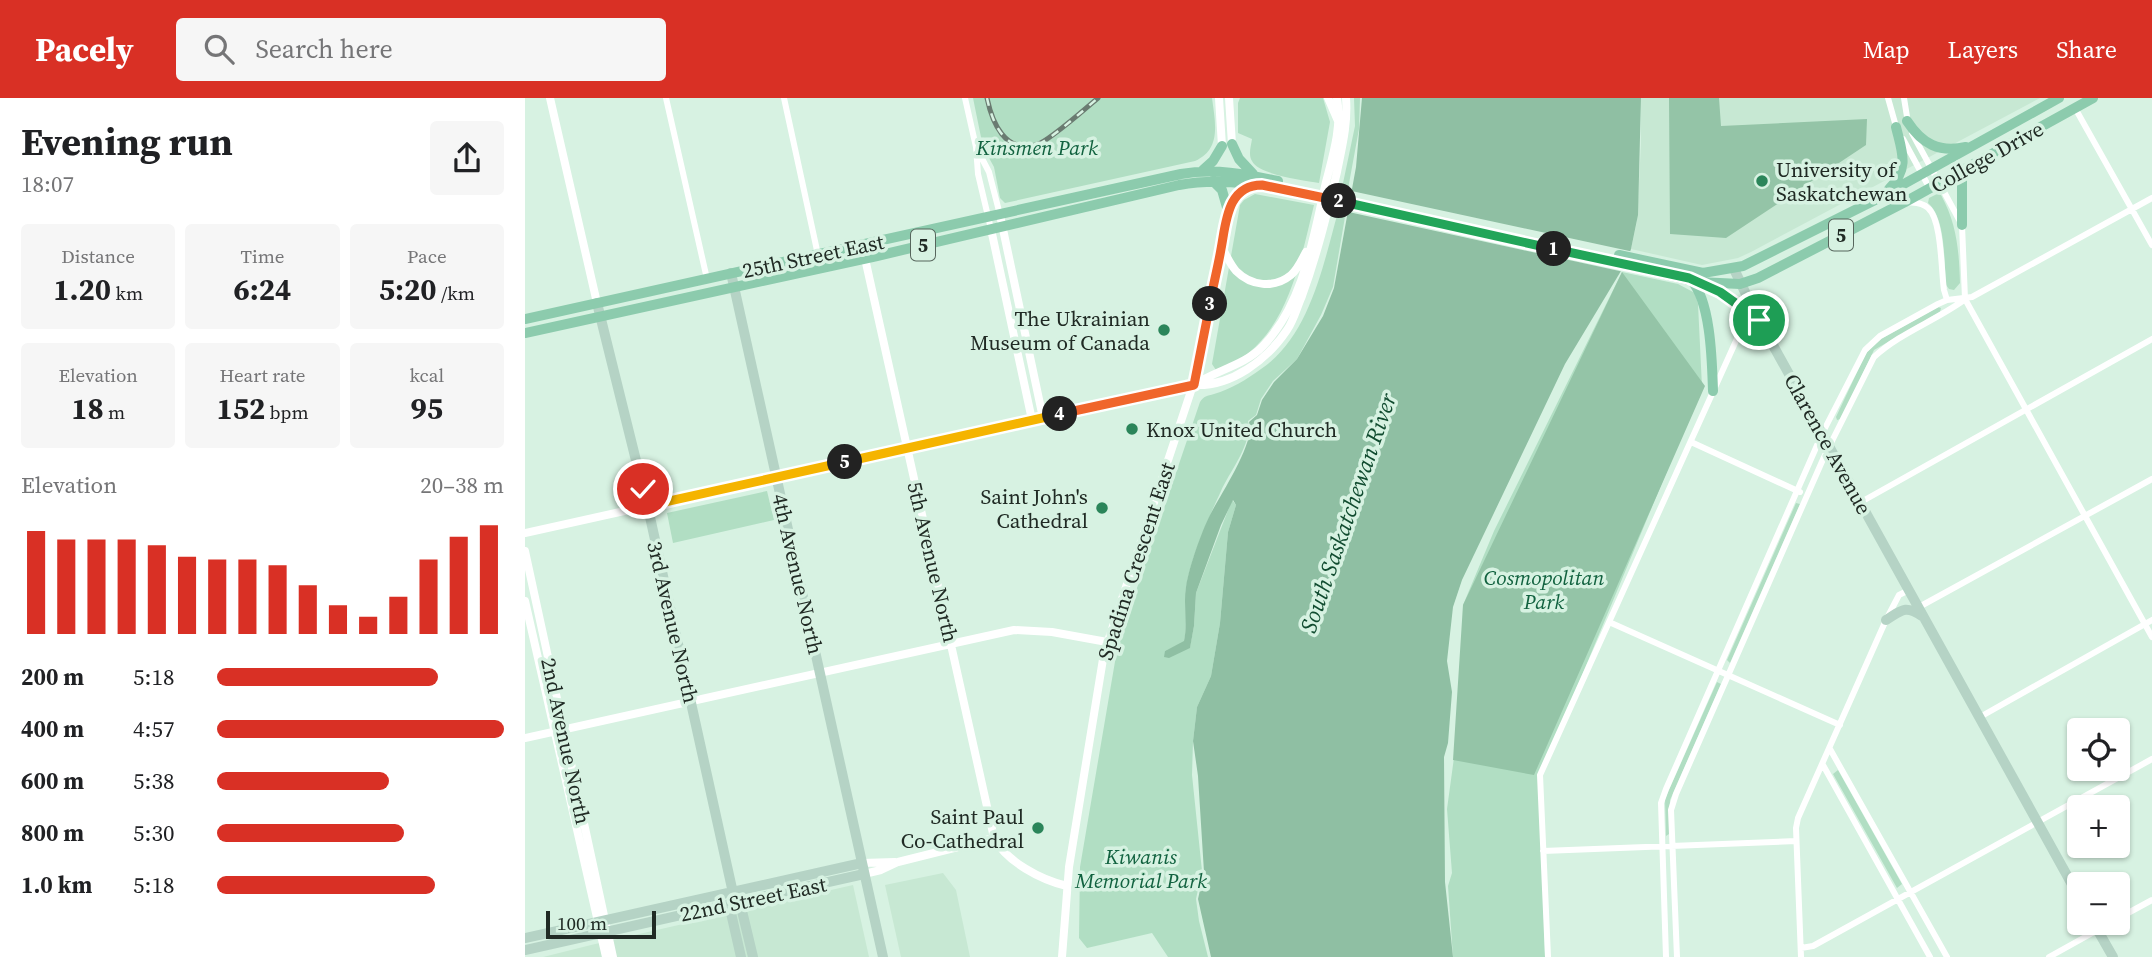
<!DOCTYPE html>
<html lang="en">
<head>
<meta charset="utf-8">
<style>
	body { margin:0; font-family:"Source Serif 4",serif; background:#f6f6f6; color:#202124; height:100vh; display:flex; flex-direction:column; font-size:26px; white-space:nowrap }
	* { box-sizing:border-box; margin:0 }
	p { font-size:23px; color:#757577 }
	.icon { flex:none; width:38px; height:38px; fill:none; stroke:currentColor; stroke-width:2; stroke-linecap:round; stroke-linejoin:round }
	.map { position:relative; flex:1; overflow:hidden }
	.sheet { display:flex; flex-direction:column; background:#fff; width:525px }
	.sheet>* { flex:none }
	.fabs { position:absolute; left:1542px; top:620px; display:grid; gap:14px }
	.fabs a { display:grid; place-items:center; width:63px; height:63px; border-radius:7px; background:#fff; box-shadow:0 2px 5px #0004; font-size:35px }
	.scale { position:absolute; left:21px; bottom:18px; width:110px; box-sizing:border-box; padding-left:7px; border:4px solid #202a24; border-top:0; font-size:19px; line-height:24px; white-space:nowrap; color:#202a24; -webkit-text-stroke:5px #d7f2e2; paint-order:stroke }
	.pin { position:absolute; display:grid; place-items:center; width:60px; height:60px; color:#fff; margin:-30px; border:4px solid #fff; border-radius:50%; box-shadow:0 2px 7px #0007 }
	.km { position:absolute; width:35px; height:35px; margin:-18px; border-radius:50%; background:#222; color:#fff; font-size:19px; line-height:35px; text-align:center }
	.round { display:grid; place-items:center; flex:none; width:74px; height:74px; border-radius:7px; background:#f6f6f6 }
	.head { display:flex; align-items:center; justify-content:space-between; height:119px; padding:0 21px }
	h1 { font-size:38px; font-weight:700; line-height:52px }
	.figures { display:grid; grid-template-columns:repeat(3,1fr); gap:10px; height:119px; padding:7px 21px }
	.figures div { display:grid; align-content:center; border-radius:7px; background:#f6f6f6; text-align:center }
	.figures b { font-size:30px; font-weight:700 }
	.figures small { font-size:19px; font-weight:400 }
	.figures p { font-size:19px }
	.chart { height:196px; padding:14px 21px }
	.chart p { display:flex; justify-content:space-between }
	.chart svg { width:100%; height:126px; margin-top:7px; stroke:#d93025; stroke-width:6 }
	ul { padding:0 21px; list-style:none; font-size:23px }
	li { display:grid; grid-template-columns:112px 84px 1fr; align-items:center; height:52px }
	li i { height:18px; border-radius:9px; background:#d93025 }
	header { display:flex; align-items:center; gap:42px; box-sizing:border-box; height:98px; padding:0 35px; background:#d93025; color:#fff }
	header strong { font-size:33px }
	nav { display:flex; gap:38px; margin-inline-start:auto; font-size:24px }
	.search { width:490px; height:63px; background:#f6f6f6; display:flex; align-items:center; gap:18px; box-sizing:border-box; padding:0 24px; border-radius:7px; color:#757577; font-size:26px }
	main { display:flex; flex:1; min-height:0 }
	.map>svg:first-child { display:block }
	.built { fill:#c7e8d3 }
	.green { fill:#b1dec3 }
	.forest { fill:#94c4a7 }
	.water { fill:#8fbfa3 }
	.pier { fill:#d7f2e2 }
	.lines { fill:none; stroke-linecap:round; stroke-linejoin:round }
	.minor { stroke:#fff; stroke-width:6 }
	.tertiary { stroke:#fff; stroke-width:8 }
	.secondary { stroke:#b5d3c5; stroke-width:10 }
	.primary { stroke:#8ccbad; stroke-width:10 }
	.rail-casing { stroke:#6a7b71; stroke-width:5 }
	.rail { stroke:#d7f2e2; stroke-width:2.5; stroke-dasharray:8; stroke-linecap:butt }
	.split-1-casing { stroke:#fff; stroke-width:14 }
	.split-2-casing { stroke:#fff; stroke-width:14 }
	.split-3-casing { stroke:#fff; stroke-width:14 }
	.split-4-casing { stroke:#fff; stroke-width:14 }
	.split-5-casing { stroke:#fff; stroke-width:14 }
	.split-6-casing { stroke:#fff; stroke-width:14 }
	.split-1 { stroke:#22a559; stroke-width:9 }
	.split-2 { stroke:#22a559; stroke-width:9 }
	.split-3 { stroke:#f0652b; stroke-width:9 }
	.split-4 { stroke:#f0652b; stroke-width:9 }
	.split-5 { stroke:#f5b400; stroke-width:9 }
	.split-6 { stroke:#f5b400; stroke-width:9 }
	.poi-dot { fill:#2b855a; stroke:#d7f2e2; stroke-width:2.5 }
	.labels { text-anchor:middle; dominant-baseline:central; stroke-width:7; stroke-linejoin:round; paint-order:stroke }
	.shield { fill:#d7f2e2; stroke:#57665d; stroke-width:2 }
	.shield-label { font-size:19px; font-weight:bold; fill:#202a24 }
	.park-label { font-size:21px; font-style:italic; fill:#11623f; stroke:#d7f2e2 }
	.street-label { font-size:21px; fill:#202a24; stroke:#d7f2e2 }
	.poi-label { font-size:21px; fill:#202a24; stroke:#d7f2e2; text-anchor:end }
	.water-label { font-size:23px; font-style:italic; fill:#114c30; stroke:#d7f2e2 }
</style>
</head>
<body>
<header>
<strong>Pacely</strong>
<div class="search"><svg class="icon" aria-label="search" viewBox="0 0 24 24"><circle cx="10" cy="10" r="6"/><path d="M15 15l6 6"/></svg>Search here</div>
<nav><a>Map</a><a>Layers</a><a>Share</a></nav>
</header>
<main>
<section class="sheet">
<div class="head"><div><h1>Evening run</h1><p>18:07</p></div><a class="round"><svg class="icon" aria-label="share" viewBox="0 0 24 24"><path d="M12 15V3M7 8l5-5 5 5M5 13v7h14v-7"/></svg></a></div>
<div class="figures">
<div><p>Distance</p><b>1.20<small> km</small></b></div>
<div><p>Time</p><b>6:24</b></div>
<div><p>Pace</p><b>5:20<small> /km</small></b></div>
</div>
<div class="figures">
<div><p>Elevation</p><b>18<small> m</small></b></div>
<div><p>Heart rate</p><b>152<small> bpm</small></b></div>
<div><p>kcal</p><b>95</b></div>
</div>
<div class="chart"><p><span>Elevation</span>20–38 m</p>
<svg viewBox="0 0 160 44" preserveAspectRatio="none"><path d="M5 44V8M15 44V11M25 44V11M35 44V11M45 44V13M55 44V17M65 44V18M75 44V18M85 44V20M95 44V27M105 44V34M115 44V38M125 44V31M135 44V18M145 44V10M155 44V6"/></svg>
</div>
<ul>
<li><b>200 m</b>5:18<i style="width:77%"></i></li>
<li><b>400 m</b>4:57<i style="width:100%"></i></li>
<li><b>600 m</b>5:38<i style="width:60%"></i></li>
<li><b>800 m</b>5:30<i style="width:65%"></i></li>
<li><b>1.0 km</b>5:18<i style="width:76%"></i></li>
</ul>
</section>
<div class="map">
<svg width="1627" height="859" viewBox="0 0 1627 859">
	<rect width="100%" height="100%" fill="#d7f2e2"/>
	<path class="built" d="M1116,0H1515L1226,154L1213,160L1177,167L1106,151L1112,123L1116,46Z
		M418,775L431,792L445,859H376L360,787Z
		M328,787L344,859H18L66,847Z"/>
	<path class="green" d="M448,0H687C690,24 697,51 670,63L480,105L475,100L469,69L458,49Z
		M715,0H798L805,24L794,85C778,82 734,77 727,63C723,57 726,48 727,41L713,35V5Z
		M829,0H835L834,31L823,91L817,90L830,28Z
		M730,96L789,107C774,168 760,251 691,272L687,266L715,107L719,102Z
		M1412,96L1416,97C1432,126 1434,153 1435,185L1429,192L1424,191L1421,187C1419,164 1421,120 1403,105L1404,100Z
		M821,113L808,189L796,217L772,261L748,283L736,301L731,317L723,323C728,345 705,373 696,393C684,419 665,461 661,490C659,508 663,525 659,544L640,553L665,549L669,528L671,495L707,402L711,407L703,434L695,525L686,578L672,609L668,643L667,677L677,773L671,801L674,823L683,859H643L627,835L562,850L554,840L555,769L593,546L675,304C679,298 682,298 689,296C706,291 721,282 736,271C785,238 798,167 813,114Z
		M1097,174L1153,186L1170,195L1173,206L1177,289L1015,678L1020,859H928L923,788L927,775L922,711L937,601L938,507L969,433Z
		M1413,209L1416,210L1415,214L1349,252L1316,321L1312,322L1311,319L1341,255L1356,241Z
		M242,393L249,422L148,445L142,415Z
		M1271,405L1275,406L1205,565L1202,562Z
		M1192,584L1196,586L1145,702L1144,736L1141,738L1140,701Z
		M1313,672L1377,786L1372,790L1308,676Z"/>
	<path class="forest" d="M1144,0H1194L1196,28L1342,21L1341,47L1201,140L1145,136Z
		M1097,174L1180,288L1009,677L928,662L938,507Z"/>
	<path class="water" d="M837,0H1116L1113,117L1106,151L1102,163L1040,266L937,482L928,509L922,563L927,594L923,645L919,659L920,784L928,859H686L673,801L679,774L673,678L668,643L672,609L686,578L695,525L703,434L711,407L708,402L696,427L671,495L669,528L665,550L644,560L639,559L640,553L659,543C663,525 658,507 661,489C664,469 676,435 685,417C695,397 731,344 724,324L732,317L737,302L749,284L772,261L798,218L809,190L831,69Z"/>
	<path class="pier" d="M822,92L1109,154L1099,174L819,113Z"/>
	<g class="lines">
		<path class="minor" d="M141,0L182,181
			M259,0L293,157
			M440,0L451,49L453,76L466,131
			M1363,0L1372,32
			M1379,0L1383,25
			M1550,10L1627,147
			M1387,35L1437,127L1440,201L1627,539
			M1378,41L1405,91
			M451,49L464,74L475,117
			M1382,104C1389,105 1397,104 1403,110C1417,122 1416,173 1419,192L1422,202
			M1166,344L1275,394
			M1336,404L1627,241
			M1394,509L1627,381
			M1084,524L1315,627
			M1455,619L1627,522
			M1305,651L1422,859
			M1298,667L1405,859
			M1018,753L1271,743
			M1592,821L1627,802
			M1276,850L1288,848L1627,661
			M1023,859L1015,677L1215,234L1234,222
			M1141,859L1136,705L1141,691L1297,336L1340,252L1355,238L1413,206L1422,202L1447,199L1627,100
			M1152,859L1146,712L1151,696L1299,359L1349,259C1375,235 1410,223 1439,202
			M1276,859L1271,730L1273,720L1361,522L1374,497L1384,492
			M1524,859L1587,824"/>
		<path class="tertiary" d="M25,0L72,205
			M694,0L697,48
			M704,0L707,46
			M803,0L813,23
			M475,117L518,320
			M466,131L507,322
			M337,147L469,740C482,764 516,782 542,788
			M697,149C701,157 705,166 711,173C726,188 749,191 766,177C773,171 777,161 781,154
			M669,287C691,272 719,268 738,248C779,205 788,140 801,84C808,57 817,29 812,0
			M0,435L669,287C706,289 742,262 762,232C769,222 772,209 777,198C792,157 802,116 812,74C817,49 823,26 821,0
			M0,453L88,859
			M0,503L81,859
			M0,640L489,532L527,534L582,544
			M337,765L370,764
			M339,776L356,772L373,764L469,740
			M537,859L544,769L579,555L673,272L703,113"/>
		<path class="secondary" d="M1209,171L1229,213L1554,799
			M206,175L358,859
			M72,205L125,419L210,804L217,813L228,859
			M1361,522C1377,512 1380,507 1397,518
			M210,804L206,815L216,859
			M1568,824L1588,859
			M0,840L337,765
			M0,852L339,776"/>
		<path class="primary" d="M1382,23C1397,46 1414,55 1441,49
			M707,46L714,61L728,76
			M678,72L688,63L697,48
			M1437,73V127
			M688,83L697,92L703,113
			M1364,91C1385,70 1377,54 1371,29
			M703,113L715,95L729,87
			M1094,157L1178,175L1218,168L1350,102L1534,0
			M1166,182C1186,203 1187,264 1188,293
			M1183,188L1203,199L1233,221
			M0,221L656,76C690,70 720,76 753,83
			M0,235L352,158L654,87C702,78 748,89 794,99L1174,184L1215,186L1233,180L1380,104L1568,0"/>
		<g class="rail-casing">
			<path id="rail" d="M462,0C467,24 480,56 511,47C523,44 561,10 573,0"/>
		</g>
		<use href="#rail" class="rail"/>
	</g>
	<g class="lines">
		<g class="split-1-casing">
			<path id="split-1" d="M1029,151L1164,180L1195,194L1234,222"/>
		</g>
		<g class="split-2-casing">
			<path id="split-2" d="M814,103L1029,151"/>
		</g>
		<g class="split-3-casing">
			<path id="split-3" d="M685,206C688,187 693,169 696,151C701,125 702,87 737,87L814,103"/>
		</g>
		<g class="split-4-casing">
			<path id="split-4" d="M535,316L669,287L685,206"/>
		</g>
		<g class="split-5-casing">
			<path id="split-5" d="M320,364L535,316"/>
		</g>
		<g class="split-6-casing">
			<path id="split-6" d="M118,391L122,408L320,364"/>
		</g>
		<use href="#split-1" class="split-1"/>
		<use href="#split-2" class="split-2"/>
		<use href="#split-3" class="split-3"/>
		<use href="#split-4" class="split-4"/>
		<use href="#split-5" class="split-5"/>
		<use href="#split-6" class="split-6"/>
	</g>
	<g class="poi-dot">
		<circle cx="1237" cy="83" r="7"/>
		<circle cx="639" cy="232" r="7"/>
		<circle cx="607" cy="331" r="7"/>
		<circle cx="577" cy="410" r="7"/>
		<circle cx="513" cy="730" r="7"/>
	</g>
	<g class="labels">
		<g class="shield">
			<rect x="1304" y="121.5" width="24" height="31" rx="5"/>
			<rect x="386" y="131.5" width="24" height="31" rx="5"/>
		</g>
		<g class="shield-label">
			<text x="1316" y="137">5</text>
			<text x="398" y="147">5</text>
		</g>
		<g class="park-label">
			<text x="512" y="49">Kinsmen Park</text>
			<text x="1019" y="479">Cosmopolitan<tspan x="1019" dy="24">Park</tspan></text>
			<text x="616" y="758">Kiwanis<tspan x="616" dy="24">Memorial Park</tspan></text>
		</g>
		<g class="street-label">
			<text transform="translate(1462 59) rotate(-29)">College Drive</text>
			<text transform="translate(288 158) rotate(-12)">25th Street East</text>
			<text transform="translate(1303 346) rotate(61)">Clarence Avenue</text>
			<text transform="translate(611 463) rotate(-72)">Spadina Crescent East</text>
			<text transform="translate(408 464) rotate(77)">5th Avenue North</text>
			<text transform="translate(273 476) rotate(77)">4th Avenue North</text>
			<text transform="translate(148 524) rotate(77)">3rd Avenue North</text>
			<text transform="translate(41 643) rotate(78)">2nd Avenue North</text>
			<text transform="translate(228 801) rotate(-12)">22nd Street East</text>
		</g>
		<g class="poi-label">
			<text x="1251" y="71" text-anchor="start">University of<tspan x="1251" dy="24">Saskatchewan</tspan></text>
			<text x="625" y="220">The Ukrainian<tspan x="625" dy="24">Museum of Canada</tspan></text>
			<text x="621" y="331" text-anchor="start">Knox United Church</text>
			<text x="563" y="398">Saint John's<tspan x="563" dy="24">Cathedral</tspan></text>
			<text x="499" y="718">Saint Paul<tspan x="499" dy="24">Co-Cathedral</tspan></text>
		</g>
		<g class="water-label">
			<text transform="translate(823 415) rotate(-71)">South Saskatchewan River</text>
		</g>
	</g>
</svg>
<div class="fabs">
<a><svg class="icon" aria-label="locate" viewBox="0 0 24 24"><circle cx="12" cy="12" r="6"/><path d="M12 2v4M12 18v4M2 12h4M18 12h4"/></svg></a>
<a>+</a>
<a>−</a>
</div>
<div class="scale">100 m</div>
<div class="pin" style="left:1234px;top:222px;background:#1e9e55"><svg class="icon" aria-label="arrive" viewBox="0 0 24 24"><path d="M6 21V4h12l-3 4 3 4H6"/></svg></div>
<div class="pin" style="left:118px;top:391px;background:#d93025"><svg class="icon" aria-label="check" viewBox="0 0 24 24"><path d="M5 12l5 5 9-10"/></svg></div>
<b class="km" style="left:1029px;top:151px">1</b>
<b class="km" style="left:814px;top:103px">2</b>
<b class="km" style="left:685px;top:206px">3</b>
<b class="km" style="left:535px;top:316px">4</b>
<b class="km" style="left:320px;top:364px">5</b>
</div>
</main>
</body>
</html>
